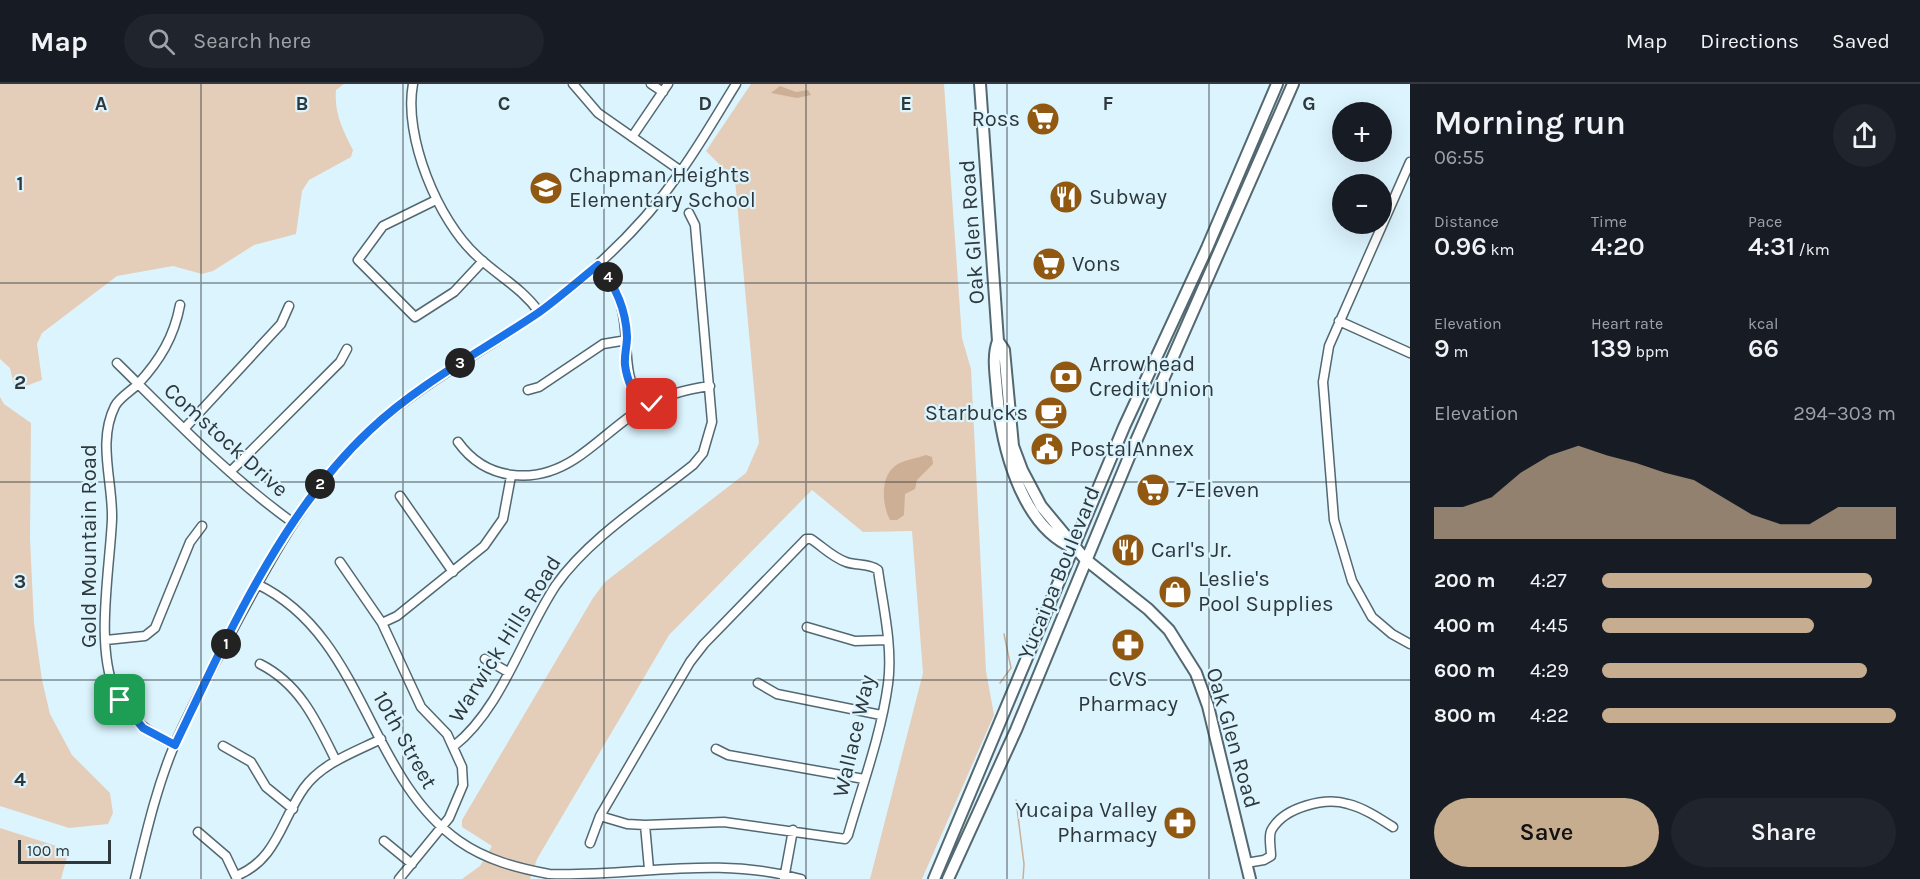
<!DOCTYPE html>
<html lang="en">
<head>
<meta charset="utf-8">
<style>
	body { margin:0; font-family:Karla,sans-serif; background:#20242c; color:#f1f3f6; height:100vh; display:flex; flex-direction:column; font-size:22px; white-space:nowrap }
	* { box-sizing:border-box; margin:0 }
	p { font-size:20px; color:#9ea1a6 }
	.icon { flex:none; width:33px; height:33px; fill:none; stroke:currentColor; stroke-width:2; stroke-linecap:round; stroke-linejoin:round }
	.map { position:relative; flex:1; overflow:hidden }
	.sheet { display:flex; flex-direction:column; background:#171b24; width:510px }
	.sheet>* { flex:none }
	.controls { position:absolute; left:1332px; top:18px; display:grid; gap:12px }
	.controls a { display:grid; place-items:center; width:60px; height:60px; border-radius:50%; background:#171b24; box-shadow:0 6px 24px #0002; font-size:30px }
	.scale { position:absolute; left:18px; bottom:15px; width:93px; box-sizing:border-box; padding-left:6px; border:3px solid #2e383c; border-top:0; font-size:16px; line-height:21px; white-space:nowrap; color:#2e383c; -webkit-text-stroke:4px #dcf4fe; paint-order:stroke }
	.pin { position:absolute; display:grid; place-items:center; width:51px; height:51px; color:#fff; margin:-26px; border-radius:12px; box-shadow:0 3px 9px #0006 }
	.km { position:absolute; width:30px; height:30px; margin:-15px; border-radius:50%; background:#222; color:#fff; font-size:16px; line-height:30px; text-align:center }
	.round { display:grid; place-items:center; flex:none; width:63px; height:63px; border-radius:32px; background:#20242c }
	.summary { display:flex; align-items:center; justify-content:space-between; height:102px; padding:0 24px }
	h1 { font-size:33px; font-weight:600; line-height:45px }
	.metrics { display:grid; grid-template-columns:repeat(3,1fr); gap:9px; height:102px; padding:6px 24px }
	.metrics div { display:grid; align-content:center }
	.metrics b { font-size:26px; font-weight:600 }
	.metrics small { font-size:16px; font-weight:400 }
	.metrics p { font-size:16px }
	.chart { height:168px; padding:12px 24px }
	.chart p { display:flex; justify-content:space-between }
	.chart svg { width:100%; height:108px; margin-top:6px; fill:#c6ad8f; opacity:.7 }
	.button { display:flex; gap:12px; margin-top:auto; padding:12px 24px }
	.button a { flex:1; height:69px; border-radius:36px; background:#c6ad8f; color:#111; font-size:24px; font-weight:600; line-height:69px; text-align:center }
	.button a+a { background:#20242c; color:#f1f3f6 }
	ul { padding:0 24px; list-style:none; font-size:20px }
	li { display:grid; grid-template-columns:96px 72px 1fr; align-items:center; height:45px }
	li i { height:15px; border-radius:8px; background:#c6ad8f }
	header { display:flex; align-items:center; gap:36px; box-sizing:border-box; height:84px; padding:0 30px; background:#171b24; border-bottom:2px solid #363941 }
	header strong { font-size:28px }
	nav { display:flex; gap:33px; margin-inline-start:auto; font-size:21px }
	.search { width:420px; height:54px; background:#20242c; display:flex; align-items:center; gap:15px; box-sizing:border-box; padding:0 21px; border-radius:33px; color:#9ea1a6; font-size:22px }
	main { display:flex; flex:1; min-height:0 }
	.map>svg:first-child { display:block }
	.green { fill:#e4ceb9 }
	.water { fill:#ccaf94 }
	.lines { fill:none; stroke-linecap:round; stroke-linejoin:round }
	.stream { stroke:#ccaf94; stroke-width:1.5 }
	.minor-casing { stroke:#536870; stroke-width:11 }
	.major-casing { stroke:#536870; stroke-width:14 }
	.minor { stroke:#fff; stroke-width:8 }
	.major { stroke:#fff; stroke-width:10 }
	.route-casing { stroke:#fff; stroke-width:12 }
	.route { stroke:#1a73e8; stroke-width:8 }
	.grid { fill:none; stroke:#2e383c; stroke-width:1.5; stroke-opacity:0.55 }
	.labels { text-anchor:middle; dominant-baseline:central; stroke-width:4.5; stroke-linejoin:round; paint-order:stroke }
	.poi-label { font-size:22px; fill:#2e383c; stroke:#dcf4fe; text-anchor:start }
	.street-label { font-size:22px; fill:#2e383c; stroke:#dcf4fe }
	.grid-label { font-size:20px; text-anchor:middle; font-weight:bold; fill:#2e383c; stroke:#dcf4fe; stroke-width:4.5; stroke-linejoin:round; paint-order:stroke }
</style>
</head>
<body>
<header>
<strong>Map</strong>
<div class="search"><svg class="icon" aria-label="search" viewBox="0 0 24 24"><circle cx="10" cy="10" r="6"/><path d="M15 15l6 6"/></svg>Search here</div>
<nav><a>Map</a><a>Directions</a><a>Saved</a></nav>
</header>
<main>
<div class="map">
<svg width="1410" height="795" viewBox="0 0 1410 795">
	<rect width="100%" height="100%" fill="#dcf4fe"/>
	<path class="green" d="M0,0H344L336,6C334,29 343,46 353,66L351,73L309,96L302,107L296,150L254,161L213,187L202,190L173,182L117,192L42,249L37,260L42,296L15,306L10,284L0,275Z
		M751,0H944L962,254L971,285L986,587L994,631L922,795H870L923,589L912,447L863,448L812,406L669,551L537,775L530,795H462L480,782L492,762L462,743V736L593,514L605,498L746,389L759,359L735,96L706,67Z
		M0,313L4,320L31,339L30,455L34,539L42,596L50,630L72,671L110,709L113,729L108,740L69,744L0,722Z
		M0,744L69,766L61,795H0Z"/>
	<path class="water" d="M780,2L796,8L808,6L811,11L797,14L771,9Z
		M926,371L932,373L933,380L917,396L915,405L905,410L904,431L897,436H890C882,421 880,393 895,382C902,376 918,374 926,371Z"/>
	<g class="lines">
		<path class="stream" d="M1000,599L1011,584L1004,550
			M1016,716L1024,780L1023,795"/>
		<g class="minor-casing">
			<path id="minor" d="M413,0C403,52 438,137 477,172C498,192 522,204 539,228
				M573,0L598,29L681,87
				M651,0L663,8
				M632,53L668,0
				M1410,78L1329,262L1323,298L1334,436L1352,497L1372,533L1392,550L1410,560
				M436,116L383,142L358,176L415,233L454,208L483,177
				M598,181C644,233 611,271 642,324
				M1339,237L1410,269
				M117,279C173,334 228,392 292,438
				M528,306L539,303L603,260L627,256
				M184,345L281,240L289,222
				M458,358C486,397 535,401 575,375C598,360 618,339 641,325C662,312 686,305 710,302
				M230,388L340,278L347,265
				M400,412L453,488
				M340,478L382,539L421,623L447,650L462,683L463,701L449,734L399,795
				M257,500C365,552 366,691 459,757C486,776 517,784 549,790C634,793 716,771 801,795
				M382,539L397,532L484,462L503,435L511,392
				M807,543L855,557L887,556
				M106,556L145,552L155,544L190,458L202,442
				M485,575L508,588
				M260,580C300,600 317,638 336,677
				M758,599L777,610L881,631
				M175,661C149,649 127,634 115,607C95,562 110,484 112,435C113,397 97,358 115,322C119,314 131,307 138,300C160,276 174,253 180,221
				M223,662L251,678L266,703L293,725
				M454,662C502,624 522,552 556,501C589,454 648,417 693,381L703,369L712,338L695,141L689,129
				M716,665L728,671L864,695
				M645,741L649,785
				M198,748L226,772L237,795
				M384,757L412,780
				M590,759L600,732L690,578L704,560L806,455H811C823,463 832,473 846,478C857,482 869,479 878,486C883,522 893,563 888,600C881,651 862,702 848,751L845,755L724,738L645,741L627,740L600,732
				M1246,779L1264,776L1271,772C1271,764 1268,751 1272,745C1285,723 1325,713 1348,720C1364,724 1379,734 1393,743
				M236,792C277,776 281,736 304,704C322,679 355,668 381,655
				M135,795C146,750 156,705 174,662C193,618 217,576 239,534C276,465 313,398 371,345C422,299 484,267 539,228C593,189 643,142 681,87C701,59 718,29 736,0
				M784,795L793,746"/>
		</g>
		<g class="major-casing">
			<path id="major" d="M980,0L998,257C992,273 996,291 997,308C1001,359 1020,442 1074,464
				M998,257L1004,266L1013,362L1022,386L1041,422L1085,475L1148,525L1169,546L1196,589L1208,622L1250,795
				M934,795L1124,343L1207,164L1277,0
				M948,795L1016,646L1129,373L1293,0"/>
		</g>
		<use href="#minor" class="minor"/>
		<use href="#major" class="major"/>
	</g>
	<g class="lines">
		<g class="route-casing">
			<path id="route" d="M120,616L143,644L175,661C227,553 282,428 370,346C420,299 482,267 538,229C559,214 578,197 598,181C616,202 626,225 627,253C627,262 624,272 625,281C627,297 634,310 642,324L652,320"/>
		</g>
		<use href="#route" class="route"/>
	</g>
	<path class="grid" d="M201,0V795M403,0V795M604,0V795M806,0V795M1007,0V795M1209,0V795M0,199H1410M0,398H1410M0,596H1410"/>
	<defs>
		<g id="supermarket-disc" transform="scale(1.725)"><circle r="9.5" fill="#915812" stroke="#dcf4fe"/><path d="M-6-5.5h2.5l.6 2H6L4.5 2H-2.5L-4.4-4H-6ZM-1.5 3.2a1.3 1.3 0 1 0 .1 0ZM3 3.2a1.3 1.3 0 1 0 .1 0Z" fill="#fff"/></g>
		<g id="school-disc" transform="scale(1.725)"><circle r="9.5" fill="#915812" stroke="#dcf4fe"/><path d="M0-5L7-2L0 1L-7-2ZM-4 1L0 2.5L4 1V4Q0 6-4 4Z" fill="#fff"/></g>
		<g id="restaurant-disc" transform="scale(1.725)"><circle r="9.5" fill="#915812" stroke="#dcf4fe"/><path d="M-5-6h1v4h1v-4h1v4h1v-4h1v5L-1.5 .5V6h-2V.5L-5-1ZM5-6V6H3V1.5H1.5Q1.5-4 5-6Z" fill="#fff"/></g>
		<g id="bank-disc" transform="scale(1.725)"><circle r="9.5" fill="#915812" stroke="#dcf4fe"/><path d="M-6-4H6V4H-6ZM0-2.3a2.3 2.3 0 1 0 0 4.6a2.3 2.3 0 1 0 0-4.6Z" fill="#fff"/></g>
		<g id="cafe-disc" transform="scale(1.725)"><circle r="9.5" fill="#915812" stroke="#dcf4fe"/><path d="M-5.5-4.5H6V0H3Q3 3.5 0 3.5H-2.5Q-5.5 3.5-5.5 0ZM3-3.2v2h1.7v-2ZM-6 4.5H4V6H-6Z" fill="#fff"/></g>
		<g id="civic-disc" transform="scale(1.725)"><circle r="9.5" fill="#915812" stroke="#dcf4fe"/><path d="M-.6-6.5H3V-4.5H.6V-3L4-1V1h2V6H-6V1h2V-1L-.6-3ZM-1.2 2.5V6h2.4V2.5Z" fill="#fff"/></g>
		<g id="shop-disc" transform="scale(1.725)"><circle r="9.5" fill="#915812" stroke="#dcf4fe"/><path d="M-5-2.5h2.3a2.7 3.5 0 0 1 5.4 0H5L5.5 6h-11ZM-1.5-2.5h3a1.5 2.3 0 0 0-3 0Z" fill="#fff"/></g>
		<g id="pharmacy-disc" transform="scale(1.725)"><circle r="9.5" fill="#915812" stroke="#dcf4fe"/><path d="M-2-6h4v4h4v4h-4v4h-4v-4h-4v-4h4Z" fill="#fff"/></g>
	</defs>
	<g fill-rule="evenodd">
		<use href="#supermarket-disc" x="1043" y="35"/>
		<use href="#school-disc" x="546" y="104"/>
		<use href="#restaurant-disc" x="1066" y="113"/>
		<use href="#supermarket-disc" x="1049" y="180"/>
		<use href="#bank-disc" x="1066" y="293"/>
		<use href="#cafe-disc" x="1051" y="329"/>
		<use href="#civic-disc" x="1047" y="365"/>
		<use href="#supermarket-disc" x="1153" y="406"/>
		<use href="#restaurant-disc" x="1128" y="466"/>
		<use href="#shop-disc" x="1175" y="508"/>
		<use href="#pharmacy-disc" x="1128" y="561"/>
		<use href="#pharmacy-disc" x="1180" y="739"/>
	</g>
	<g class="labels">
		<g class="poi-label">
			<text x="1020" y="35" text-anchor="end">Ross</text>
			<text x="569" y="91">Chapman Heights<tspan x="569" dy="25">Elementary School</tspan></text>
			<text x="1089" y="113">Subway</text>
			<text x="1072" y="180">Vons</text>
			<text x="1089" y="280">Arrowhead<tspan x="1089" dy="25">Credit Union</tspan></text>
			<text x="1028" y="329" text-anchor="end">Starbucks</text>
			<text x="1070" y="365">PostalAnnex</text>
			<text x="1176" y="406">7-Eleven</text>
			<text x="1151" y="466">Carl's Jr.</text>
			<text x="1198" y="495">Leslie's<tspan x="1198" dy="25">Pool Supplies</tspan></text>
			<text x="1128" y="595" text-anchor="middle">CVS<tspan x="1128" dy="25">Pharmacy</tspan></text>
			<text x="1157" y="726" text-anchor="end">Yucaipa Valley<tspan x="1157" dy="25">Pharmacy</tspan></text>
		</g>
		<g class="street-label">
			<text transform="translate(972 148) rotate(-94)">Oak Glen Road</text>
			<text transform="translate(226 356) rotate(42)">Comstock Drive</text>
			<text transform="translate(89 462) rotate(-90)">Gold Mountain Road</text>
			<text transform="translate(1059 489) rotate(-68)">Yucaipa Boulevard</text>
			<text transform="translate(505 555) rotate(-58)">Warwick Hills Road</text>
			<text transform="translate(854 652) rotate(-77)">Wallace Way</text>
			<text transform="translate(1233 654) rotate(74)">Oak Glen Road</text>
			<text transform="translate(405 656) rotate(61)">10th Street</text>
		</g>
	</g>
	<g class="grid-label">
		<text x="101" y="26">A</text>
		<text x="302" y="26">B</text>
		<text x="504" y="26">C</text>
		<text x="705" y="26">D</text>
		<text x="906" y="26">E</text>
		<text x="1108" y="26">F</text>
		<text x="1309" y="26">G</text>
		<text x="20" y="106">1</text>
		<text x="20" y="305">2</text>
		<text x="20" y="504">3</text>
		<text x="20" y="702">4</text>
	</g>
</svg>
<div class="controls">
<a>+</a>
<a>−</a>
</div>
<div class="scale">100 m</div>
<div class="pin" style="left:120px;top:616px;background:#1e9e55"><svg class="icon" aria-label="arrive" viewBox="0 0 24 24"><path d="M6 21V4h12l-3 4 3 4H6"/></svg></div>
<div class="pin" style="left:652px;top:320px;background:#d93025"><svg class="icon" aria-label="check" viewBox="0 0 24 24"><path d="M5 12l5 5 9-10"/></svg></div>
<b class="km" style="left:226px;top:560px">1</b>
<b class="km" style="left:320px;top:400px">2</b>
<b class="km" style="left:460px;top:279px">3</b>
<b class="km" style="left:608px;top:193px">4</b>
</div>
<section class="sheet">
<div class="summary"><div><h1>Morning run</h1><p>06:55</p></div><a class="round"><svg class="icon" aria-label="share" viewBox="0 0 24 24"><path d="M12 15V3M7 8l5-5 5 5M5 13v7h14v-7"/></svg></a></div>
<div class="metrics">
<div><p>Distance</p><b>0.96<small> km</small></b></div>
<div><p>Time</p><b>4:20</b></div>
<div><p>Pace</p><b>4:31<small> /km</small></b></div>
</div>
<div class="metrics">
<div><p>Elevation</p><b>9<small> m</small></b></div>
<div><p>Heart rate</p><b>139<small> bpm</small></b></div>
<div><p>kcal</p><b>66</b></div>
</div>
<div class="chart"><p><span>Elevation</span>294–303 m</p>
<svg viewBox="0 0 160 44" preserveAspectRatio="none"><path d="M0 44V31L10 31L20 27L30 17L40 10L50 6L60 10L70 13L80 17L90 20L100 27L110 34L120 38L130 38L140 31L150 31L160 31V44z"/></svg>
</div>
<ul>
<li><b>200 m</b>4:27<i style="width:92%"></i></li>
<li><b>400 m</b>4:45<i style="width:72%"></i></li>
<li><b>600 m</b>4:29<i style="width:90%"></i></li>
<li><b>800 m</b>4:22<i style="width:100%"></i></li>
</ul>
<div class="button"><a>Save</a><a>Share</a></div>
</section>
</main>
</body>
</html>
